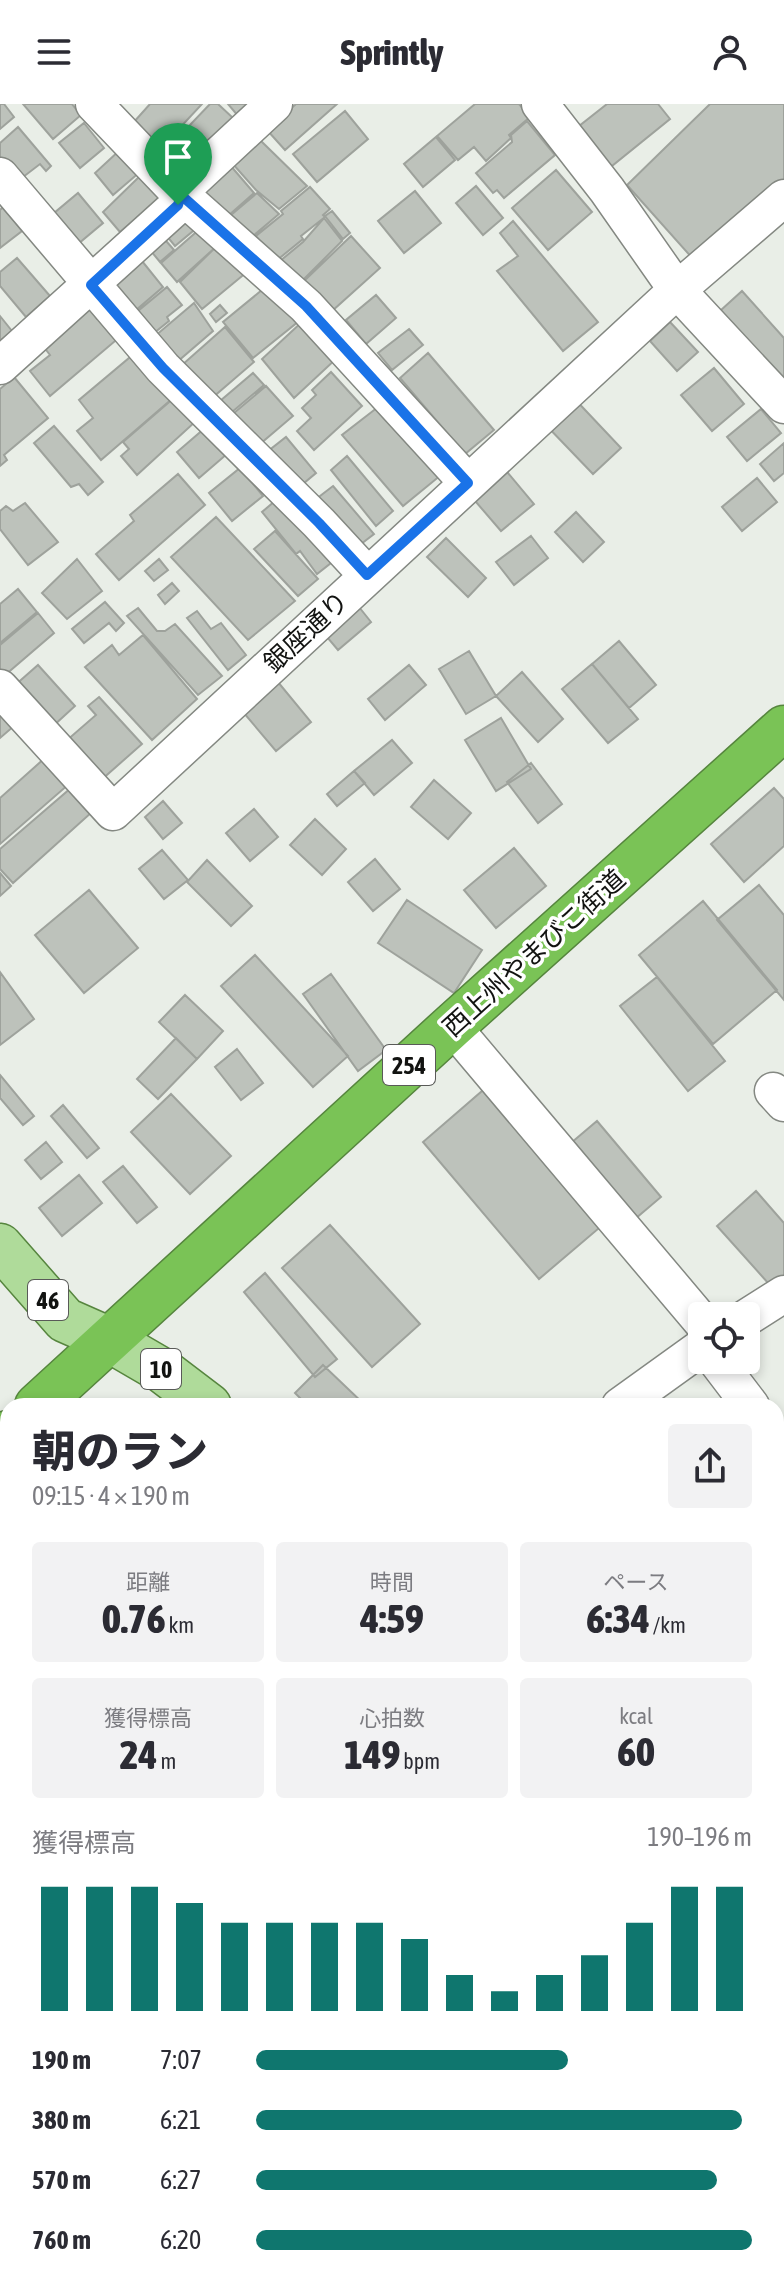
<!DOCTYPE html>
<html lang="ja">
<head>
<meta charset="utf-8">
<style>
	body { margin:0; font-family:"Asap Condensed","Noto Sans JP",sans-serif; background:#f2f2f3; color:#2b2b33; height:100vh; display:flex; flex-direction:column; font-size:30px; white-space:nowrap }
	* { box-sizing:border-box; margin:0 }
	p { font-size:26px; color:#7c7c81 }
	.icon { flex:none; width:44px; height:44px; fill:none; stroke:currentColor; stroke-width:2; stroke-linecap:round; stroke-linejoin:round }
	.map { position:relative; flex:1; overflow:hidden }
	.panel { position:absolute; left:0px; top:1294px; width:784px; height:888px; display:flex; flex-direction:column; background:#fff; border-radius:24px 24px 0 0; box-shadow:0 4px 12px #0003 }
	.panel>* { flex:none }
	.fabs { position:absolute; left:688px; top:1198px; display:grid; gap:16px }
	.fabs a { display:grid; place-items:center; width:72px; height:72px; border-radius:8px; background:#fff; box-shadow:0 4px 12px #0003; font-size:40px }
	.pin { position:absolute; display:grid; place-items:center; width:68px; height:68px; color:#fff; margin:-82px -34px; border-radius:50% 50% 50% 0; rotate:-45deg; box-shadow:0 0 8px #0007 }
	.pin .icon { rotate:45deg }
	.round { display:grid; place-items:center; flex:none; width:84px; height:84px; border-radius:8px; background:#f2f2f3 }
	.head { display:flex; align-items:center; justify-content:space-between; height:136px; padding:0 32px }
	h1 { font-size:44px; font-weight:800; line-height:60px }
	.metrics { display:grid; grid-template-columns:repeat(3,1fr); gap:12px; height:136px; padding:8px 32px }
	.metrics div { display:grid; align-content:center; border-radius:8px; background:#f2f2f3; text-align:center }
	.metrics b { font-size:40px; font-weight:800 }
	.metrics small { font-size:22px; font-weight:400 }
	.metrics p { font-size:22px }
	.chart { height:224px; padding:16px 32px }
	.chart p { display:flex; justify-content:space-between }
	.chart svg { width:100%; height:144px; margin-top:8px; stroke:#0f766e; stroke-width:6 }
	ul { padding:0 32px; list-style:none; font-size:26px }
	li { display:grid; grid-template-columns:128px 96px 1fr; align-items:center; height:60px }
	li i { height:20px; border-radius:10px; background:#0f766e }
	header { display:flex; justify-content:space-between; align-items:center; height:104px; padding:0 32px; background:#fff; font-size:36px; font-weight:800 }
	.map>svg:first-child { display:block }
	.green { fill:#c3e8b3 }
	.building { fill:#bdc2bb; stroke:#9ea29c; stroke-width:2 }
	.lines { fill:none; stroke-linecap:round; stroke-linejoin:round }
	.minor-casing { stroke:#848882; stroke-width:39 }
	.major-casing { stroke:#56853e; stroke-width:47 }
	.highway-casing { stroke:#56853e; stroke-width:47 }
	.minor { stroke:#fff; stroke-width:36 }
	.major { stroke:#afdb9a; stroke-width:44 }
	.highway { stroke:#7ac356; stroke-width:44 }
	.route-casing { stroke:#fff; stroke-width:16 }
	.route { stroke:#1a73e8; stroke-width:10 }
	.labels { text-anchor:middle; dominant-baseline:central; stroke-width:7; stroke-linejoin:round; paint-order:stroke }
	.shield { fill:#fff; stroke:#595a58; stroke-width:2 }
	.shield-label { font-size:24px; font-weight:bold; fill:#121311 }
	.street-label { font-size:26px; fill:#121311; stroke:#fff }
</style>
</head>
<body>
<header><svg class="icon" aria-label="menu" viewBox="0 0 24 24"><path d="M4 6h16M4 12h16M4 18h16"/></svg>Sprintly<svg class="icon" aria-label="person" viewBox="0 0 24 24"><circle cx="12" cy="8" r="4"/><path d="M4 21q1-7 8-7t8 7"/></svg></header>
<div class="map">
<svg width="784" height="2182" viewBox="0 0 784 2182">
	<rect width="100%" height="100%" fill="#e9eee7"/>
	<path class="green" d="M784,1521V1600L776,1596V1528Z"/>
	<path class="building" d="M0,0H4L14,13L0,25Z
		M23,0H72L81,11L53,35Z
		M150,0H202L161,44L133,19Z
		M210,0H218L233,14L181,65L166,46Z
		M228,0H255L239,13Z
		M296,0H337L285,46L267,26Z
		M475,0H519L530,13L509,31L511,34L486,57L474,43L458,56L437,32Z
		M607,0H658L670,15L602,70L569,30Z
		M710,0H784V75L694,156L627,81Z
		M345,7L368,35L317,78L293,50Z
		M527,17L555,51L504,94L497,86L493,89L476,69L512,38L511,31Z
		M84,19L104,44L80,64L59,39Z
		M18,23L51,62L46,67L40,60L14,80L0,64V39Z
		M436,33L455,56L423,83L404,60Z
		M260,36L307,82L279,105L256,86L232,59Z
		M121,45L140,68L113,91L95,69Z
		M230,61L254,89L228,112L201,85Z
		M556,66L592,108L548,146L512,104Z
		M141,71L160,94L120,128L103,108Z
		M476,82L503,114L483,131L456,99Z
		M310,83L330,105L323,111L325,113L301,132L303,135L276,157L256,132L283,110L281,107Z
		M415,87L441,119L404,149L378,117Z
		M78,89L103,119L72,145L47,115Z
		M257,89L279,110L253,132L231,111Z
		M3,103L22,127L0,144V106Z
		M185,105L199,122L175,142L161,125Z
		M332,107L350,129L343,135L325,112Z
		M324,114L342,137L301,178L280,157L303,138Z
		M513,117L598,218L563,247L497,167L518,152L500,129Z
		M202,123L218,141L177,178L161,159Z
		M160,130L174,146L160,158L146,141Z
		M351,132L380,164L332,207L303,178Z
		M220,139L247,168L202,205L180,178Z
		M138,152L163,183L129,212L103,181Z
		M17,154L50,192L26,213L0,182V168Z
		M268,181L299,217L253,254L223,218Z
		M167,183L182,201L167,213L169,217L149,233L132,212Z
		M742,187L784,234V300L710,216Z
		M376,191L396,214L366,240L346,216Z
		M194,199L213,227L177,258L155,232Z
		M220,201L227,209L216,218L210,210Z
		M89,204L97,215L106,214L121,232L50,292L30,267L50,251L43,242Z
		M0,212L12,227L0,237Z
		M304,216L337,254L294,294L262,255Z
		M670,218L698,248L677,267L650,237Z
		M225,223L254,258L212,294L182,261Z
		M409,225L423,241L392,266L378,249Z
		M135,249L173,294L101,356L77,327L93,314L79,296Z
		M428,249L494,326L465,350L400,274Z
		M714,264L744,300L712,327L681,291Z
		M331,268L362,302L314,346L297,327L311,314L302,304L316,291L312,286Z
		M253,269L264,281L232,308L220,297Z
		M14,273L48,314L4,351L7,356L0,362V285Z
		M266,282L293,312L260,340L234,309Z
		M570,290L621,344L593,370L542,317Z
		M175,293L196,317L137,371L121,352L129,345L123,338Z
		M378,303L441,371L403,402L342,331Z
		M761,305L781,329L747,357L727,333Z
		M54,322L103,378L88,391L79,380L71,383L34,339Z
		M205,324L227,350L199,374L177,348Z
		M286,333L316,369L298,384L267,348Z
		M784,339V369L774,377L760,360Z
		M347,352L393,407L376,422L331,366Z
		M503,363L534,400L501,427L470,391Z
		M240,364L263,392L232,417L209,389Z
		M178,370L205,401L119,476L96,450L134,417L130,411Z
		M757,374L777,398L742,427L722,403Z
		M333,382L374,430L352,447L311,399Z
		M282,391L336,455L317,470L300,447L296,450L262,408Z
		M25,399L58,438L28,461L0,425V407L6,402L13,407Z
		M576,408L604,438L583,458L555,428Z
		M216,413L295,497L248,536L171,453Z
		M275,427L318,475L298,492L254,445Z
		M531,432L548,454L514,481L496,458Z
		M446,434L486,474L468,493L427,453Z
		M77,455L102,487L67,515L42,489Z
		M159,455L168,466L154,477L145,467Z
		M172,479L179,487L165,500L158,491Z
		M18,485L37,508L0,539V500Z
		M105,498L124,519L116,527L109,519L84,539L72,525Z
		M355,498L371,518L338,546L321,526Z
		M138,504L157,527H165L175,520L222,572L198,591L127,512Z
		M197,507L211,525L221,519L246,551L228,566L187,514Z
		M38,509L54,529L4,572L0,566V541Z
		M143,531L197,595L152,636L85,563L112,541L119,551Z
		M619,537L656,581L629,604L592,560Z
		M469,547L496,592L466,610L439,565Z
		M592,560L638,615L608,639L562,585Z
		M38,561L75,602L52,623L14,582Z
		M409,561L426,581L385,616L368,595Z
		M522,568L563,615L538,638L496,592Z
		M273,572L311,618L276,647L238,602Z
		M99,593L142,640L100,677L66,637L96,611L88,602Z
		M0,606L14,622L0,634Z
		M501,614L531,665L496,687L465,636Z
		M392,636L412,659L374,691L354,667Z
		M46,653L69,680L0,740V694Z
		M531,659L562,700L538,719L507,678Z
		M354,667L365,679L337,702L327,690Z
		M434,676L471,709L448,735L411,703Z
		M71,684L92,708L13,779L0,765V745Z
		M774,684L784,695V742L744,778L711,740Z
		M163,697L182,719L163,735L145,713Z
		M254,705L278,733L250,757L226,729Z
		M315,715L346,745L322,771L290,741Z
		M514,744L546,782L496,824L464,786Z
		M162,746L188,776L164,795L139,765Z
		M375,755L400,785L373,807L348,778Z
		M207,756L252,802L231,822L187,778Z
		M0,769L11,782L0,792Z
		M759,781L784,811V896L717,816Z
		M89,786L138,844L84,889L35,831Z
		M407,796L482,846L454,889L378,839Z
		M703,797L777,886L713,940L639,851Z
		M255,851L348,952L313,983L221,882Z
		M0,868L34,915L0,941Z
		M331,870L386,946L358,967L303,890Z
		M657,873L725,957L688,987L620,902Z
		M185,891L223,927L197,955L159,918Z
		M176,934L197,955L158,995L137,975Z
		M237,945L263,979L241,996L215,963Z
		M0,971L34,1012L23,1021L0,994Z
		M489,981L605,1119L539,1175L423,1038Z
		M171,990L231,1052L190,1090L131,1028Z
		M63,1001L99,1044L87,1054L51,1012Z
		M597,1017L661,1093L629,1120L565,1044Z
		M46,1038L62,1058L41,1075L25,1056Z
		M123,1062L157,1103L137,1119L103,1078Z
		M79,1071L102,1099L62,1132L39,1104Z
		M756,1087L784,1119V1184L778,1190L717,1122Z
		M330,1121L420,1220L372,1263L282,1164Z
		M265,1169L337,1255L315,1273L244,1188Z
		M323,1261L366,1302H308L295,1289Z
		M8,1625V1711L0,1706V1632Z
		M8,1734V1794L0,1785V1737Z
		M779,1751L784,1755V1794L776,1788V1755Z
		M0,1814L8,1823V1838L0,1844Z
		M784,1817V1865L776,1858V1825Z
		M8,1881V1926L0,1932V1887Z
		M0,2025L8,2035V2067L0,2073Z
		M776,2161L784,2170V2182H653L662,2174H776Z
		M22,2174H54L60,2182H12Z
		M436,2174H461L453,2182H444Z
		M478,2174H521L513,2182H469Z
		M556,2174H586L593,2182H546Z"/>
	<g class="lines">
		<g class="minor-casing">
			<path id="minor" d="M94,0L181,91L306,202L468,379
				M540,0L607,86L677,186L784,301
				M0,72L163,264L319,419L367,471
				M0,262L178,101L189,79L274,0
				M0,584L113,708L677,186L784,94
				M452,922L702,1218
				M773,987L784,999
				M746,1214L784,1190
				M716,1256L751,1302
				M620,1302L702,1243
				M776,1336L784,1346
				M0,2122L8,2115"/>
		</g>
		<g class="major-casing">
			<path id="major" d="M0,1142L65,1216L108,1235L163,1267L209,1302
				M776,1630L784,1634
				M0,1713L8,1722
				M404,2174L411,2182"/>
		</g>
		<g class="highway-casing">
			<path id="highway" d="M37,1302L452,922L784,624
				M0,1336L8,1329"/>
		</g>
		<use href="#minor" class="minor"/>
		<use href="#major" class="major"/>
		<use href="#highway" class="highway"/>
	</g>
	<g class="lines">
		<g class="route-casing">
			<path id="route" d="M181,91L306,202L468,379L367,471L319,419L163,264L91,181L178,101Z"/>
		</g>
		<use href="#route" class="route"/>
	</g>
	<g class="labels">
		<g class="shield">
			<rect x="383" y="941" width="52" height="40" rx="6"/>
			<rect x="28" y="1176" width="40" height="40" rx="6"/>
			<rect x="141" y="1245" width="40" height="40" rx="6"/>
		</g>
		<g class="shield-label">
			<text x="409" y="961">254</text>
			<text x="48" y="1196">46</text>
			<text x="161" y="1265">10</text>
		</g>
		<g class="street-label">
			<text transform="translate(306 528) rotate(-43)">銀座通り</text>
			<text transform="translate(534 849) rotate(-42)">西上州やまびこ街道</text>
		</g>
	</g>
</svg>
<div class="fabs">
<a><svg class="icon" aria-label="locate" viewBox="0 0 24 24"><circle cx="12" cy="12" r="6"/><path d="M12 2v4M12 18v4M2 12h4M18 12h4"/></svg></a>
</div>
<div class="pin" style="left:178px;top:101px;background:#1e9e55"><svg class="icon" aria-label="arrive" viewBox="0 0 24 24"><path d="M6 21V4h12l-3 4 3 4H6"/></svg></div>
<section class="panel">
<div class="head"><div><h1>朝のラン</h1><p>09:15 · 4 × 190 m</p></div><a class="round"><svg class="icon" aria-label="share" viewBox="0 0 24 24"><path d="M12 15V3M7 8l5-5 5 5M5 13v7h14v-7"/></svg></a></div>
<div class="metrics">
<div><p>距離</p><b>0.76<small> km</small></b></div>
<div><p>時間</p><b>4:59</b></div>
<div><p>ペース</p><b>6:34<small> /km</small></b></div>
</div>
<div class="metrics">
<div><p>獲得標高</p><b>24<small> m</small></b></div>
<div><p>心拍数</p><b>149<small> bpm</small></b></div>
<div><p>kcal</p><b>60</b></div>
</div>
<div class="chart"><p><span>獲得標高</span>190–196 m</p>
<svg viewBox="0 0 160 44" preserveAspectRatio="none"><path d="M5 44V6M15 44V6M25 44V6M35 44V11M45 44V17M55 44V17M65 44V17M75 44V17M85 44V22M95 44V33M105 44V38M115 44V33M125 44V27M135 44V17M145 44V6M155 44V6"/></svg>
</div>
<ul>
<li><b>190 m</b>7:07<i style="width:63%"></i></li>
<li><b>380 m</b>6:21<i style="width:98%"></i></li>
<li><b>570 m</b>6:27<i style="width:93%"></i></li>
<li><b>760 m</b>6:20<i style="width:100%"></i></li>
</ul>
</section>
</div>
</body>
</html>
